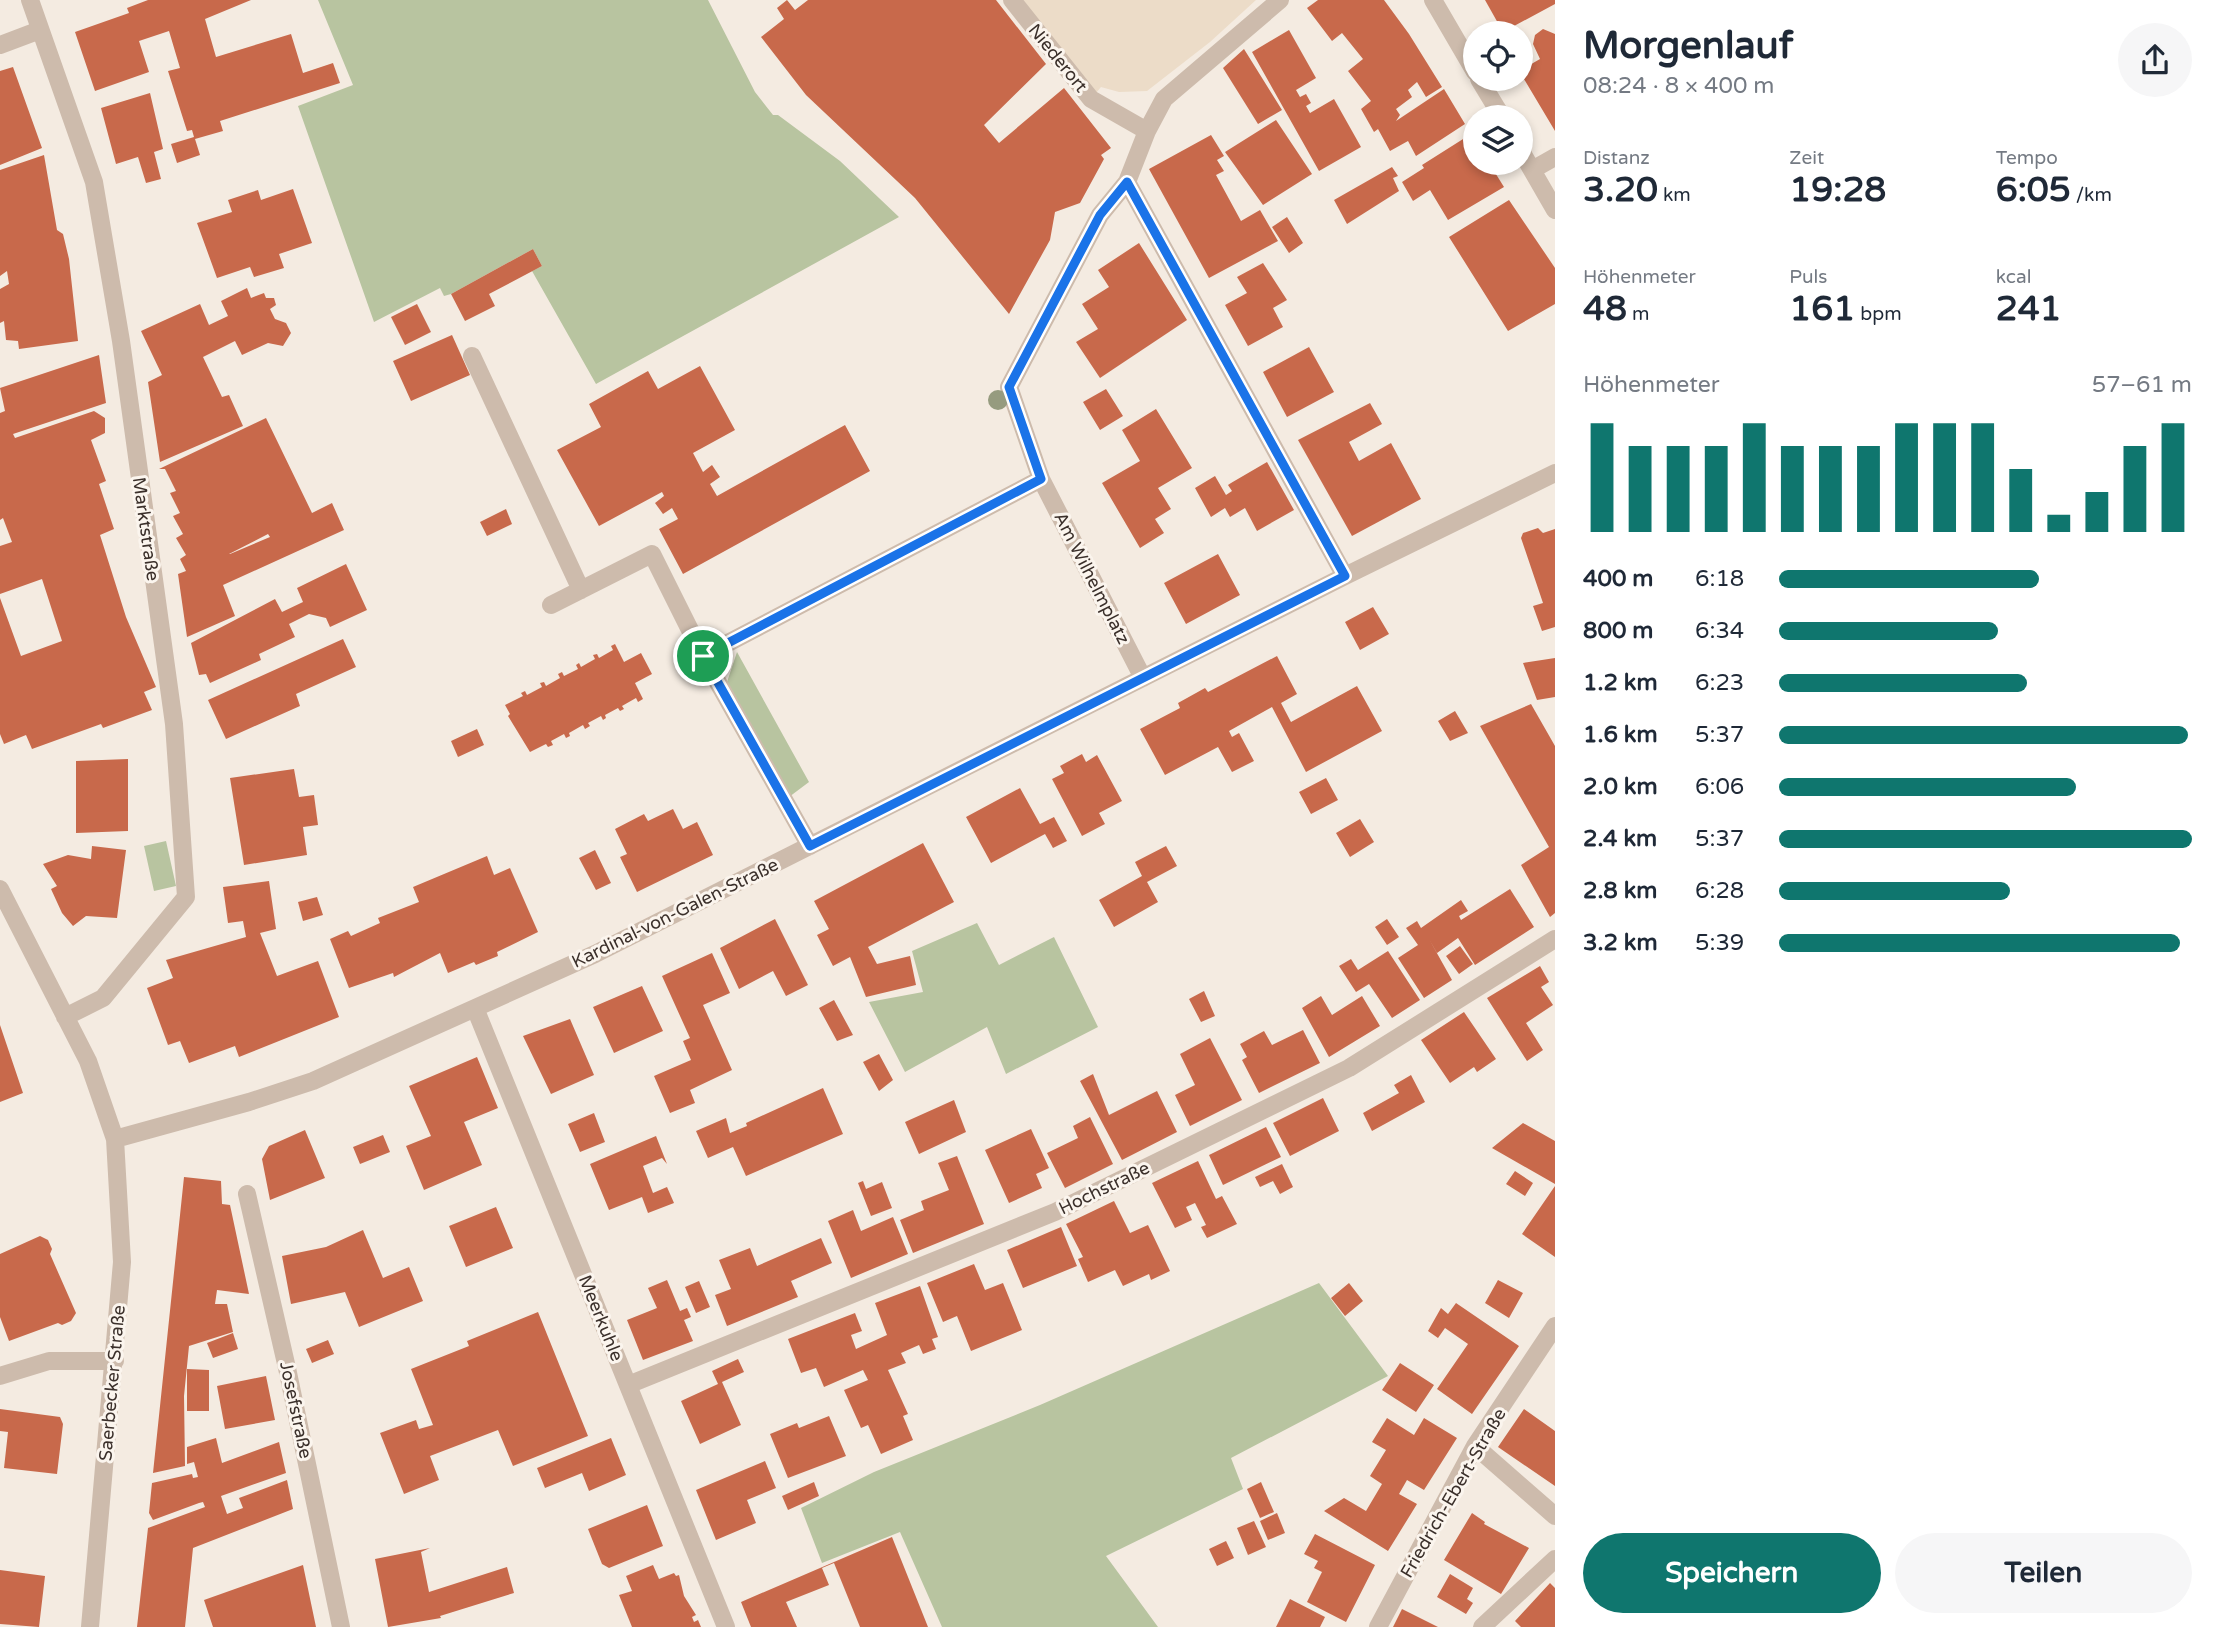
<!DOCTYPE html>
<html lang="de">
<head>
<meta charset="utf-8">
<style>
	body { margin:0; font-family:"Varela Round",sans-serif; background:#f6f6f7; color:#1f2937; height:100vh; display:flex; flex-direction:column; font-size:26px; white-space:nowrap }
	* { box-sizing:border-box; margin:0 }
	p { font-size:23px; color:#747a83 }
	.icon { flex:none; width:38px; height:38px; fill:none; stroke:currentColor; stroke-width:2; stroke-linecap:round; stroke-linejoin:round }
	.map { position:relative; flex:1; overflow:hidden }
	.sheet { display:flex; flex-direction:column; background:#fff; width:665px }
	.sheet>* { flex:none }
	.controls { position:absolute; left:1463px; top:21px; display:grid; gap:14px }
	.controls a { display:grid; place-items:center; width:70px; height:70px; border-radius:50%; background:#fff; box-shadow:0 4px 10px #0003; font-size:35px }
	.pin { position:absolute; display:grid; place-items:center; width:60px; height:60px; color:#fff; margin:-30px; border:4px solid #fff; border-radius:50%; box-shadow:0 2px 7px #0007 }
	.round { display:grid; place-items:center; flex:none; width:74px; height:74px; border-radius:37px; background:#f6f6f7 }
	.head { display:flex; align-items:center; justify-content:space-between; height:119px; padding:0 28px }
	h1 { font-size:38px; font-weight:700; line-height:52px }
	.figures { display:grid; grid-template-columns:repeat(3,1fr); gap:10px; height:119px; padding:7px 28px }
	.figures div { display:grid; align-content:center }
	.figures b { font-size:35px; font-weight:700 }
	.figures small { font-size:19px; font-weight:400 }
	.figures p { font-size:19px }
	.chart { height:196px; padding:14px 28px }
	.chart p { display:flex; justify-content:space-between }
	.chart svg { width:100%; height:126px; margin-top:7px; stroke:#0f766e; stroke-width:6 }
	.primary-button { display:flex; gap:14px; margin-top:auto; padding:14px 28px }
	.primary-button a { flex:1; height:80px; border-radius:42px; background:#0f766e; color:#fff; font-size:28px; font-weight:700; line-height:80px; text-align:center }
	.primary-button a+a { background:#f6f6f7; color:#1f2937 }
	ul { padding:0 28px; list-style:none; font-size:23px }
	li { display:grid; grid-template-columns:112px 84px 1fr; align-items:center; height:52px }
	li i { height:18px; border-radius:9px; background:#0f766e }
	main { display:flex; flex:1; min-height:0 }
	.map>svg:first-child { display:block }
	.green { fill:#b8c4a0 }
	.plaza { fill:#ecdcc8 }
	.building { fill:#c8694b; fill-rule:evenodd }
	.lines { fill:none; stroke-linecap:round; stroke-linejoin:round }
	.minor { stroke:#cdbbac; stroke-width:18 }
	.tree { fill:#969b7f }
	.route-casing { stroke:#fff; stroke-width:14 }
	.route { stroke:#1a73e8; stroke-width:9 }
	.labels { text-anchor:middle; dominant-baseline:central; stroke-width:6; stroke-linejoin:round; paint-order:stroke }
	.street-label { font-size:18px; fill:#3b302b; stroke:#fbf5ee }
</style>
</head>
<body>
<main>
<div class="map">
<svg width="1555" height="1627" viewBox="0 0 1555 1627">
	<rect width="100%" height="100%" fill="#f4ebe1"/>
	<path class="green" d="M318,0H708L755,92L773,115H778L840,161L899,217L596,384L532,271L542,266L533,249L451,294L444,296L440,288L374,322L298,106L353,85Z
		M737,652L809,782L789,797L726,685Z
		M166,841L176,886L154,891L144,846Z
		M977,923L999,965L1054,937L1098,1027L1006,1074L987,1027L905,1072L869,1002L923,992L912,951Z
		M1319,1283L1388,1376L1231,1458L1243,1489L1106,1556L1158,1627H942L900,1532L822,1563L801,1508L874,1472L1040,1405Z"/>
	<path class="plaza" d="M1012,0H1256L1210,42L1147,91L1119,92L1101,87L1091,99Z"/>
	<path class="building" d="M148,0H251L205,19L216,57L291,34L303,73L333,63L340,83L220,121L223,131L195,139L200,155L177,163L171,144L194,137L192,130L187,131L168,71L180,68L169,31L139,41L149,72L95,91L75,32L129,13L127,8Z
		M787,0L795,10L808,0H996L1046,64L984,125L999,143L1064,88L1111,148L1101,155L1104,159L1080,203L1055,212L1050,240L1009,314L915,198L806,95L761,37L784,19L777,8Z
		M1318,0H1384L1409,34L1442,87L1426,97L1417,82L1408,90L1412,97L1396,109L1400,115L1396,121L1444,89L1465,124L1416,156L1408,141L1390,151L1378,129L1374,132L1361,109L1371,101L1348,71L1363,59L1342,33L1332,41L1307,8Z
		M1485,0H1555V4L1503,32Z
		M1543,29L1555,34V131L1521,74V70L1540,59L1533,44L1535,35Z
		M1289,30L1316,78L1296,90L1300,97L1306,94L1311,103L1306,106L1310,113L1334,99L1361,147L1319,171L1252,52Z
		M1244,49L1282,110L1258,124L1223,68Z
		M13,67L42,148L0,165V71Z
		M150,93L163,149L154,152L161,179L146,183L138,157L116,164L101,108Z
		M1276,120L1312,174L1263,205L1225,152Z
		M1471,134L1475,141V163H1489L1504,187L1448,220L1430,190L1413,201L1402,182L1424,168L1422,165Z
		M1211,135L1224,156L1217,160L1224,171L1216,175L1241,221L1260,210L1278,241L1209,278L1149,169Z
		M44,155L57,230L63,234L69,259L78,341L19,349L18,341L6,340L4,321L0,323V289L9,284L7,271L0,276V170Z
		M1392,167L1398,176L1393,178L1399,191L1347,224L1334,200Z
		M293,189L312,243L279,254L284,268L254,277L250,267L217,278L197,223L232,212L228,200L258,190L261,200Z
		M1509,200L1555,268V304L1508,331L1449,237Z
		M1287,217L1303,243L1289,253L1272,227Z
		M1139,243L1187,320L1100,378L1076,342L1098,329L1082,304L1109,287L1098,270Z
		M533,249L542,266L489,294L495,306L465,321L451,294Z
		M1263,263L1287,300L1273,308L1283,327L1248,346L1225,305L1247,293L1237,277Z
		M247,288L251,298L264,293L266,298H274L276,305L270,309L275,319L286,323L291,333L283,346L268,343L242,355L235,341L203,357L222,397L229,395L243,426L160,462L148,382L162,375L141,331L200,304L209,325L228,316L221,301Z
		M417,304L431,332L405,345L391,317Z
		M452,335L470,375L411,401L393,361Z
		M1309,347L1334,392L1287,417L1263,372Z
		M99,355L106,403L13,434L15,438L94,411L105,418V433L91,440L106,481L99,484L114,529L100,535L126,617L156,687L144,692L152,710L103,728L101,724L32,749L26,735L4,744L0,734V598L21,656L62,641L42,579L0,594V546L12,542L3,518L0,520V413L5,411L0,388Z
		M700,366L735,430L693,453L703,472L712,465L720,477L710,484L717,496L845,425L870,471L683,574L659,529L678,519L672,508L663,514L655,503L664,496L662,492L599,526L557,450L601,427L589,404L648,371L658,389Z
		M1106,389L1123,416L1100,430L1083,402Z
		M1370,403L1382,424L1349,442L1359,461L1391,443L1421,499L1352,536L1298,440Z
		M1156,409L1192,468L1158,488L1171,509L1155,519L1164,533L1140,548L1102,483L1140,461L1122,430Z
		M266,418L312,513L332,503L344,530L223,585L235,616L187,637L178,574L186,571L180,559L186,555L176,538L183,534L173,516L180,513L170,493L176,491L165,469H159ZM268,534L270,537L230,554H229Z
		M1267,462L1294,510L1257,531L1245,508L1230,517L1225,508L1211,517L1195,488L1215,476L1226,495L1232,491L1228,485L1231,483Z
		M506,509L512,524L487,536L480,522Z
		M1538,528L1543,533L1555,529V627L1542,631L1533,606L1543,603L1521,538L1523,533Z
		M1218,554L1240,595L1186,624L1164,583Z
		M346,564L367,610L330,627L326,618L309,614L289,624L295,637L259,654L261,660L210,683L206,674L199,675L191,643L275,599L282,612L303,602L297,588Z
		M1373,607L1389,634L1360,650L1345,622Z
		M343,639L356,667L296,694L300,706L226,739L208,700Z
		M615,644L624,662L641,653L652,674L635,683L643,699L638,702L636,698L622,706L624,709L620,711L618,708L605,715L606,718L603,720L601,716L588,723L590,726L585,729L583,725L569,733L570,736L566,738L564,734L551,741L553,745L548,747L546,744L530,752L508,716L510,714L505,705L523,696L521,693L525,691L527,695L542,687L540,683L544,682L546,686L560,678L558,674L562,672L564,676L578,669L576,665L579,663L581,667L595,659L593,655L597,654L599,658L613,650L611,646Z
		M1277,656L1297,694L1281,703L1291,722L1357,686L1382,731L1306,772L1272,707L1229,731L1232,737L1239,733L1254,761L1232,772L1218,747L1165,775L1140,729L1180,708L1178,703L1205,688L1208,692Z
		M1555,658V697L1537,700L1523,663Z
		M1531,704L1555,746V913L1550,917L1521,865L1549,847L1480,726Z
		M1455,711L1468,733L1450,741L1438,721Z
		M477,729L484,745L458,757L451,741Z
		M1082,754L1086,762L1097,755L1122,801L1099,813L1105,824L1082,836L1052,779L1064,773L1060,766Z
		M128,759V831L76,833V761Z
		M294,769L299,797L314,795L318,825L303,827L307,855L244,865L230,778Z
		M1326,778L1338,800L1311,814L1299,792Z
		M1020,788L1040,824L1054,817L1067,841L1053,848L1045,834L991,863L966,817Z
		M673,809L683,829L697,822L713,855L637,892L620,857L627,854L615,829L644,814L648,821Z
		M1360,819L1374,842L1350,857L1336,833Z
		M923,843L954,902L868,947L877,964L910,956L916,985L866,997L850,957L833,966L817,935L829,929L814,901Z
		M92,846L126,850L117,918L86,916L73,926L62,913L51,889L57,886L43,864L68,855L91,859Z
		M1166,846L1177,866L1147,882L1158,902L1114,927L1099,900L1142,876L1135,862Z
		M595,850L611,883L596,890L579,858Z
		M487,856L494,875L510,868L538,932L497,952L498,956L476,965L474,962L448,973L440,953L394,977L393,973L349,988L330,939L348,931L351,936L380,923L378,918L419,902L413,887Z
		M269,881L276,929L260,933L277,976L318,961L339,1017L239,1057L235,1046L189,1063L180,1041L168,1045L147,988L173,978L166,960L246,937L243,921L228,923L223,887Z
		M1510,889L1534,927L1475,965L1458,938L1437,953L1429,939L1452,980L1424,998L1398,958L1418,945L1406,928L1417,921L1421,928L1461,900L1468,911L1459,916L1461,920Z
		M317,897L323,915L303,921L298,902Z
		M775,919L808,985L786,996L773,971L739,989L720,948Z
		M1387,919L1399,937L1387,945L1375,927Z
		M1460,946L1473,964L1459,974L1446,956Z
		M1388,951L1420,1000L1392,1018L1369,984L1356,992L1339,966L1351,959L1358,970Z
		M712,953L730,993L703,1005L732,1070L690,1090L695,1103L670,1113L654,1076L691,1060L683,1041L690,1038L662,976Z
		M1540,966L1549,982L1541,987L1553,1005L1526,1023L1543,1050L1527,1061L1487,998Z
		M642,986L663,1031L614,1053L593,1007Z
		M1204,991L1215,1016L1201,1022L1189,999Z
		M1321,996L1332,1015L1362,996L1380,1026L1329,1057L1302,1008Z
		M834,1000L853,1035L837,1041L819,1008Z
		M1464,1012L1496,1059L1477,1072L1474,1067L1450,1083L1421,1040Z
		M570,1019L594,1075L551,1094L523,1036Z
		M0,1025L23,1093L0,1102Z
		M1303,1030L1320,1063L1259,1093L1242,1060L1247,1057L1240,1044L1264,1031L1272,1045Z
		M1210,1038L1242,1100L1190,1126L1175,1095L1195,1085L1180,1054Z
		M879,1054L893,1080L879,1091L863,1062Z
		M477,1057L498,1108L464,1122L482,1165L424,1190L406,1146L431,1136L409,1086Z
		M1093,1074L1109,1115L1157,1091L1177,1132L1122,1160L1080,1081Z
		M1411,1075L1425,1102L1372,1131L1363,1113L1399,1093L1394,1085Z
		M823,1088L843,1134L746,1176L733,1147L708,1158L696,1131L726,1118L730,1133L747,1126L746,1123Z
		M1323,1098L1339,1131L1290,1156L1273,1123Z
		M954,1100L966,1132L919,1154L905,1122Z
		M594,1113L605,1142L580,1152L568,1124Z
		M1090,1117L1113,1164L1065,1188L1047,1153L1078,1138L1073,1126Z
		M1523,1123L1555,1141V1184L1492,1148Z
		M1266,1127L1281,1157L1223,1185L1209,1155Z
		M1031,1129L1049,1168L1036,1174L1042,1188L1009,1203L985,1150Z
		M305,1130L325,1178L270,1200L262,1159L269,1146Z
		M383,1135L390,1152L360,1164L353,1147Z
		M656,1136L667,1164L662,1158L643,1166L653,1193L667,1187L674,1203L648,1213L642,1197L609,1210L590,1164Z
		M957,1156L984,1224L913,1253L900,1220L924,1210L921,1201L949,1190L938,1163Z
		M1198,1161L1216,1199L1222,1196L1237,1224L1207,1238L1201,1227L1206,1225L1195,1203L1186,1207L1192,1220L1175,1228L1152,1183Z
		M1282,1164L1293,1187L1280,1194L1273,1181L1260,1187L1255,1177Z
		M1515,1171L1533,1183L1525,1196L1506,1184Z
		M184,1177L221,1181L222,1204L230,1205L249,1294L217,1290L215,1304H227L233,1332L189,1346L184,1396L185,1466L153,1473Z
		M863,1181L866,1189L882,1182L892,1208L871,1216L858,1183Z
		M1555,1186V1257L1522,1234Z
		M1114,1201L1130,1233L1148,1225L1170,1271L1151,1280L1149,1274L1123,1286L1115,1270L1088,1282L1078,1259L1083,1257L1066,1224Z
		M496,1207L513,1248L466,1267L449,1226Z
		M853,1210L861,1231L893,1217L908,1254L851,1278L828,1221Z
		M1061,1227L1077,1266L1023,1288L1007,1250Z
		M363,1230L383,1278L409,1267L423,1301L359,1327L345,1292L291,1304L282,1256L326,1247Z
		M40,1236L48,1240L52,1249L50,1254L76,1313L71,1321L62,1325L58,1323L9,1341L0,1317V1254Z
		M821,1238L832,1263L791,1281L798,1297L727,1326L715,1295L731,1289L719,1260L750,1248L757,1266Z
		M974,1264L985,1290L1003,1283L1022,1330L971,1351L957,1316L943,1322L927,1283Z
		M667,1280L680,1311L687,1308L691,1317L684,1320L693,1341L643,1360L627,1320L657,1308L648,1288Z
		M1498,1280L1523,1293L1509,1318L1485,1303Z
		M699,1281L710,1307L696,1313L685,1287Z
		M1349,1283L1363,1301L1345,1316L1331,1298Z
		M920,1286L938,1337L932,1339L936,1349L923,1354L919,1345L901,1353L906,1363L888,1370L908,1414L903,1416L913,1440L881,1454L868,1425L861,1428L844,1390L868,1380L863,1370L824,1387L816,1368L801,1373L788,1339L855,1313L862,1331L851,1335L856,1349L867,1344L887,1335L875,1303Z
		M1456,1303L1519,1346L1472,1414L1437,1389L1468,1344L1445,1328L1438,1338L1428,1331L1441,1308L1448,1314Z
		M538,1312L588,1436L513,1466L498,1430L430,1456L439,1480L404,1494L380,1433L416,1420L419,1429L433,1425L411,1369L469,1346L467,1341Z
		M233,1333L238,1349L213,1358L207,1343Z
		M328,1340L334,1354L312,1363L306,1349Z
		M738,1359L744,1372L722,1382L741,1425L700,1444L681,1401L718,1384L712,1371Z
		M1400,1363L1434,1385L1416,1412L1382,1390Z
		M187,1369L209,1370V1411H187Z
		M266,1376L275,1420L225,1429L217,1386Z
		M0,1409L60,1417L63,1424L57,1474L4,1468L8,1432L0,1431Z
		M1524,1409L1555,1431V1486L1498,1447Z
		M829,1416L846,1456L788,1478L770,1434L797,1423L799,1428Z
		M1387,1418L1414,1435L1424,1418L1457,1438L1424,1490L1407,1480L1399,1494L1417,1504L1388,1551L1324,1511L1344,1498L1366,1511L1382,1484L1370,1476L1386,1450L1372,1442Z
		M216,1438L222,1463L279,1442L286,1473L221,1496L227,1514L243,1508L239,1498L287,1480L293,1509L193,1548L185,1627H137L148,1528L205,1507L203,1502L199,1503L153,1520L149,1513L152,1483L192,1474L193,1478L198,1477L194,1462L187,1464V1447Z
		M611,1438L626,1475L589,1491L582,1473L545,1488L537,1468Z
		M765,1461L776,1488L747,1500L756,1523L716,1540L696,1490Z
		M814,1482L819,1496L788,1510L782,1496Z
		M1261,1482L1274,1512L1260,1518L1247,1489Z
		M647,1505L663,1546L609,1568L602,1564L588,1529Z
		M1277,1513L1285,1533L1268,1540L1260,1521Z
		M1472,1513L1485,1522L1484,1524L1529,1548L1501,1594L1444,1560Z
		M1254,1521L1266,1547L1248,1555L1237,1528Z
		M1315,1534L1375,1565L1346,1622L1307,1602L1322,1572L1314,1568L1318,1561L1304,1554Z
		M892,1537L928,1627H860L834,1563L822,1568L829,1585L786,1602L797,1627H751L741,1602Z
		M1226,1541L1234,1558L1217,1566L1209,1549Z
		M430,1548L421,1552L429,1592L507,1567L514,1593L440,1616L441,1618L388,1627L375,1559Z
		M303,1565L316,1627H213L204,1600Z
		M653,1565L659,1579L674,1573L676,1576L679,1575L684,1596L696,1615L692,1617L694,1622L698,1620L701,1627H632L619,1595L632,1591L626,1576Z
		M0,1570L45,1576L39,1627L0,1624Z
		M1450,1574L1473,1588L1467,1599L1473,1603L1466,1614L1437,1597Z
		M1550,1583L1555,1588V1627H1521L1515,1621Z
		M1290,1599L1325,1617L1320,1627H1276Z
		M1402,1609L1438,1627H1393Z"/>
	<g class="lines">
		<path class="minor" d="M30,0L94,182L121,341L174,724L186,897L103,998L65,1017
			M1012,0L1091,99L1147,131
			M1433,0L1475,72
			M0,45L40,30
			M1479,79L1502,117
			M1521,151L1555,210
			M1532,170L1555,157
			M1127,182L1345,576
			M472,356L581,590
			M551,605L652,554L703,656L810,846
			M703,656L1041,479
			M1143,678L1041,479L1009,387L1100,215L1127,182L1147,131L1164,99L1280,0
			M0,889L88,1061L115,1139L122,1262L90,1627
			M475,1008L726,1627
			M115,1139L249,1102L313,1081L595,954L1345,576L1555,473
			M247,1194L287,1368L341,1627
			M0,1376L49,1361H115
			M628,1385L1055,1212L1349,1068L1555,939
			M1475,1446L1555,1516
			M1378,1627L1475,1446L1555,1326
			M1482,1627L1555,1559"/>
	</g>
	<circle class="tree" cx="998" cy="400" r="10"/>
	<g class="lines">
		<g class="route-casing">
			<path id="route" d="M1127,182L1345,576L810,846L703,656L1041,479L1009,387L1100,215Z"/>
		</g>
		<use href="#route" class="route"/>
	</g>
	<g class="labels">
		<g class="street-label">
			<text transform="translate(1058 58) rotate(51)">Niederort</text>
			<text transform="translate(146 529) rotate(82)">Marktstraße</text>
			<text transform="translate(1092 578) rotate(63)">Am Wilhelmplatz</text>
			<text transform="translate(675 913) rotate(-26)">Kardinal-von-Galen-Straße</text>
			<text transform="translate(1104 1188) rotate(-26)">Hochstraße</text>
			<text transform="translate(601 1318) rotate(68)">Meerkuhle</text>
			<text transform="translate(112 1383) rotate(-85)">Saerbecker Straße</text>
			<text transform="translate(296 1410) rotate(78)">Josefstraße</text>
			<text transform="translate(1453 1493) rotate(-60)">Friedrich-Ebert-Straße</text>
		</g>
	</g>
</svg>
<div class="controls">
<a><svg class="icon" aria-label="locate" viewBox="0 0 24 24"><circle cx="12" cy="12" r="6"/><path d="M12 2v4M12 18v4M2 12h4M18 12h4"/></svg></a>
<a><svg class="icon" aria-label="layers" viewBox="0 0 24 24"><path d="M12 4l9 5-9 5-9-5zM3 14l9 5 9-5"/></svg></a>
</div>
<div class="pin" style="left:703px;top:656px;background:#1e9e55"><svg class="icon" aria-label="arrive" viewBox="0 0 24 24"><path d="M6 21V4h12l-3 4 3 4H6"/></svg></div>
</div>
<section class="sheet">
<div class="head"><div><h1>Morgenlauf</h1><p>08:24 · 8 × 400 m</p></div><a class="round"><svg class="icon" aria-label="share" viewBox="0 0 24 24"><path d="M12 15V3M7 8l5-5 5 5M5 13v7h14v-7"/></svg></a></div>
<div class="figures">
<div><p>Distanz</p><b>3.20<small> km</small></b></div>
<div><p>Zeit</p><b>19:28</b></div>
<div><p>Tempo</p><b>6:05<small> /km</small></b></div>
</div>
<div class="figures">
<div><p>Höhenmeter</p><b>48<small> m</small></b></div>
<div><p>Puls</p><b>161<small> bpm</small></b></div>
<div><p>kcal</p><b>241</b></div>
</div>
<div class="chart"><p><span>Höhenmeter</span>57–61 m</p>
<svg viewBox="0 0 160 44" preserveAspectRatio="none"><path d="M5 44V6M15 44V14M25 44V14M35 44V14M45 44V6M55 44V14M65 44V14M75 44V14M85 44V6M95 44V6M105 44V6M115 44V22M125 44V38M135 44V30M145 44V14M155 44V6"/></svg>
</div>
<ul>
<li><b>400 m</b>6:18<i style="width:63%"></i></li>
<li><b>800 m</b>6:34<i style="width:53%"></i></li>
<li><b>1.2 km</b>6:23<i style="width:60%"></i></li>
<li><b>1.6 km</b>5:37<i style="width:99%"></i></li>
<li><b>2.0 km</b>6:06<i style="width:72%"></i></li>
<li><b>2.4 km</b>5:37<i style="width:100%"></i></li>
<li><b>2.8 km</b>6:28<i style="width:56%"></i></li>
<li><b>3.2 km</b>5:39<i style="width:97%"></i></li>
</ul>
<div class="primary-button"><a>Speichern</a><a>Teilen</a></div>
</section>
</main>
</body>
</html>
